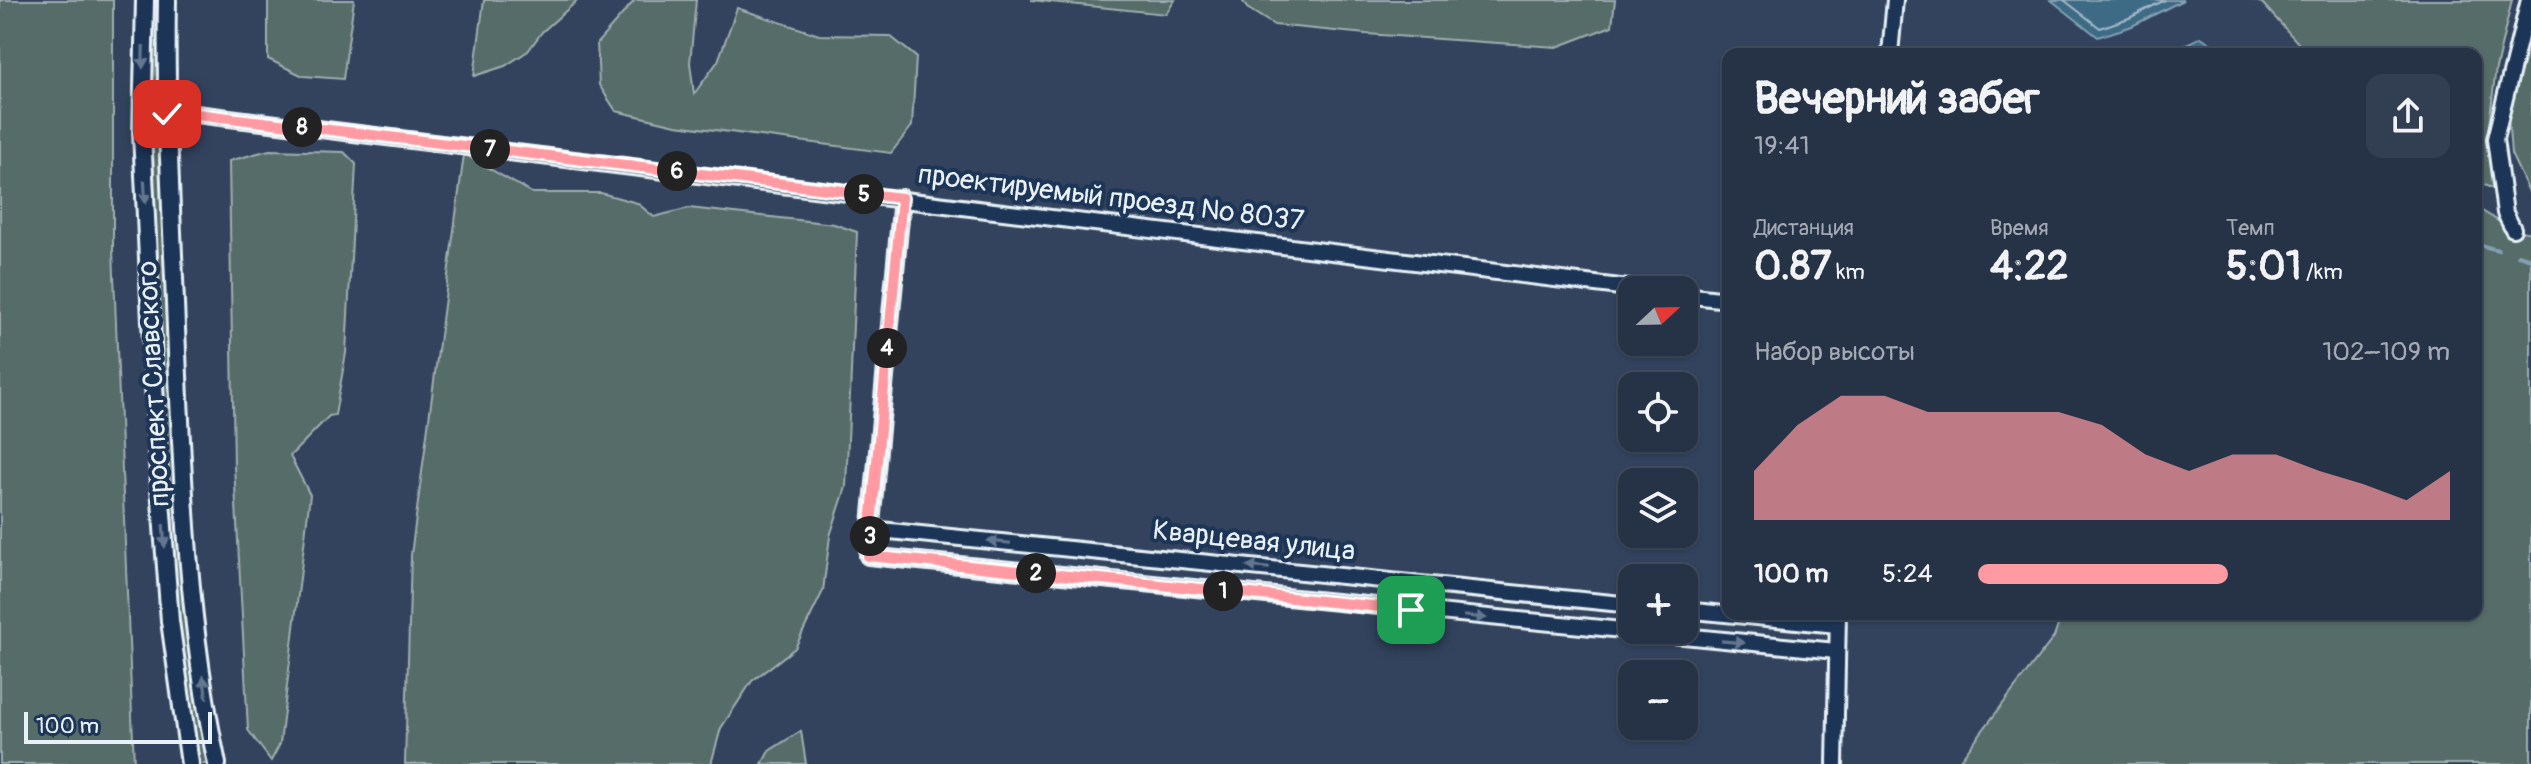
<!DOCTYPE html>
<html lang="ru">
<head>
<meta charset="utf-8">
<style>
	body { margin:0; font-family:Pangolin,sans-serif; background:#323e51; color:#f1f3f6; height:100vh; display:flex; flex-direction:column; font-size:30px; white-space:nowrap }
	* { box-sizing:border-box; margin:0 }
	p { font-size:26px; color:#a4aab3 }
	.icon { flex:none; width:44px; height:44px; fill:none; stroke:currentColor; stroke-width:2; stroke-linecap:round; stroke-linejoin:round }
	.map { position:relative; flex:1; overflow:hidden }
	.panel { position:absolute; left:1722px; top:48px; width:760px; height:572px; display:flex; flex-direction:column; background:#263246; border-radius:16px; box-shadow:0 2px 6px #0004,0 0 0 2px #424d5f }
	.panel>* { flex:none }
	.needle { width:52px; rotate:68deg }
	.controls { position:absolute; left:1618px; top:276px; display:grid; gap:16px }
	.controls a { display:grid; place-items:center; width:80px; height:80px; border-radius:16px; background:#263246; box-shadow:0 2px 6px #0004,0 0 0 2px #424d5f; font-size:40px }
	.scale { position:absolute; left:24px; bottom:20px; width:188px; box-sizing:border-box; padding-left:8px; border:4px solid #e8f1f8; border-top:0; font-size:22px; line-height:28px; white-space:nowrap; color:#e8f1f8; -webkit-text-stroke:6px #1d3557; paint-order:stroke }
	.pin { position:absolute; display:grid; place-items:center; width:68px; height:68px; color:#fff; margin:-34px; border-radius:16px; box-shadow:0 4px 12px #0006 }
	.km { position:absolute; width:40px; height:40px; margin:-20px; border-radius:50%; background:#222; color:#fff; font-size:22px; line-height:40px; text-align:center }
	.round { display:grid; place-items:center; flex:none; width:84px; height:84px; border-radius:16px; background:#323e51 }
	.headline { display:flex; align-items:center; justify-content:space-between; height:136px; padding:0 32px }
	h1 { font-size:44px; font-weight:800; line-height:60px }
	.figures { display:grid; grid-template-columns:repeat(3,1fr); gap:12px; height:136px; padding:8px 32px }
	.figures div { display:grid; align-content:center }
	.figures b { font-size:40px; font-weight:800 }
	.figures small { font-size:22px; font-weight:400 }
	.figures p { font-size:22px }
	.chart { height:224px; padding:16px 32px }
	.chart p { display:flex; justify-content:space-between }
	.chart svg { width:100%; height:144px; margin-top:8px; fill:#ff9aa2; opacity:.7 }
	ul { padding:0 32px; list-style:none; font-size:26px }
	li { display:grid; grid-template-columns:128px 96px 1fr; align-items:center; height:60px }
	li i { height:20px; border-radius:10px; background:#ff9aa2 }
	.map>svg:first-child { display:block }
	.green { fill:#576c68; stroke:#a0aeb0; stroke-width:2 }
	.water { fill:#3e6a84; stroke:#82a0b2; stroke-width:2 }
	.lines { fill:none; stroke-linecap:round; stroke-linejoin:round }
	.shore { stroke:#a4bbca; stroke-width:2 }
	.stream { stroke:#82a0b2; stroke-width:4 }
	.minor-casing { stroke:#e8f1f8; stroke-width:20 }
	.major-casing { stroke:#e8f1f8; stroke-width:22 }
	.minor { stroke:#1d3557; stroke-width:14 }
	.major { stroke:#1d3557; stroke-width:16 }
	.oneway { fill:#64778f }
	.route-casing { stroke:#fff; stroke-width:16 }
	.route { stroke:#ff9aa2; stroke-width:10 }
	.labels { text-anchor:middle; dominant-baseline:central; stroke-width:8; stroke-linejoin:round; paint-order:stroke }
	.street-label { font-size:28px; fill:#e8f1f8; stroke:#1d3557 }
</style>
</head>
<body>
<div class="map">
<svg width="2531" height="764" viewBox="0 0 2531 764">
	<rect width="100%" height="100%" fill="#33435e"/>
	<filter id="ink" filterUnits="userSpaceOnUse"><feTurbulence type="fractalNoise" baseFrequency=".0125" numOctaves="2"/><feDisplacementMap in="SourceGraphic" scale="16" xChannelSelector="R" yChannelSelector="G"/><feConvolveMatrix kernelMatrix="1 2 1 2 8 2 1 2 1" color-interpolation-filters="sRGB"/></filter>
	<g filter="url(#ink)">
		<path class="green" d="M0,0H113V250L134,764H0Z
			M268,0H354L343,79L303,76L268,59Z
			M484,0H578L542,32L528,51L505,66L474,76Z
			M635,0H696L690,63L694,94L718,61L737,8L819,35L890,36L916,57L912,126L891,153L676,125L616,111L599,85L597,43Z
			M1031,0H1175L1166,14Z
			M1242,0H1615L1612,26L1557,47L1366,34L1274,25L1247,8Z
			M2252,0H2512L2496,68L2488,134L2494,189L2476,182V54H2308L2262,3Z
			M151,6L158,7L160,91L150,90Z
			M2531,32V196L2511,154L2508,115Z
			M152,142H161L210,764H200L179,622L165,449Z
			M269,150L344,152L356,164L346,353L335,415L329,416L290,456L310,495L280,744L271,761L248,730L234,466L229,161Z
			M464,154L532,193H601L637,203L654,217L689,208L834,224L857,232L846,487L830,536L823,591L795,648L752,681L721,728L711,764H405L411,555Z
			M2476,207L2509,228L2531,233V764H1957L2054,637L2062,614H2476Z
			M801,731L806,764H762L769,751Z"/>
		<path class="water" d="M2051,0H2183L2132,26L2098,37Z
			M2201,37L2228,54H2168Z"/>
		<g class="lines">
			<path class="shore" d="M2064,0L2100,28L2129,18L2165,0"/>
			<path class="stream" d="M2476,244L2498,250
				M2518,255L2531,259"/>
			<g class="minor-casing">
				<path id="minor" d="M1890,54L1895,0
					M142,114H196L1645,290
					M902,198L868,556L1836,651
					M2513,229L2505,213L2495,139L2529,0
					M1684,295L1728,300
					M870,529L1632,605
					M1684,610L1837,625
					M1835,764L1838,614"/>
			</g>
			<g class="major-casing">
				<path id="major" d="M145,0L142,133L157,447L170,621L190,764
					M167,0C165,110 172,219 176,328C182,473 187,622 217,764"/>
			</g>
			<use href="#minor" class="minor"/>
			<use href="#major" class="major"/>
		</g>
		<defs><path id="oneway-solid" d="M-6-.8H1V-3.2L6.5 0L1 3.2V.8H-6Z" transform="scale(2)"/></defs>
		<g class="oneway">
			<use href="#oneway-solid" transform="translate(143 57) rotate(91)"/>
			<use href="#oneway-solid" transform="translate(145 192) rotate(87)"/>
			<use href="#oneway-solid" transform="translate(164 536) rotate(86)"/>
			<use href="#oneway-solid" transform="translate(999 542) rotate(-174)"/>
			<use href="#oneway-solid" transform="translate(1258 567) rotate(-174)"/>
			<use href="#oneway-solid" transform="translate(1475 617) rotate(6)"/>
			<use href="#oneway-solid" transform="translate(1733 642) rotate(5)"/>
			<use href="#oneway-solid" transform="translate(205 687) rotate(-98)"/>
		</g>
	</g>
	<g class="lines" filter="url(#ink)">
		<g class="route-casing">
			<path id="route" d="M167,114H196L902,198L868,556L1411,610"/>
		</g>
		<use href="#route" class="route"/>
	</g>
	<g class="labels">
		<g class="street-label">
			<text transform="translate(1111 198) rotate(7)">проектируемый проезд № 8037</text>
			<text transform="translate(154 384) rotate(-93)">проспект Славского</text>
			<text transform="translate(1254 541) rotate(6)">Кварцевая улица</text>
		</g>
	</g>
</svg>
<div class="controls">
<a><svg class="needle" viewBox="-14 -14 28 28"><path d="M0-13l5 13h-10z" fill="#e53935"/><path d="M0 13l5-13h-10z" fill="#a4aab3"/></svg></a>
<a><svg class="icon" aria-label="locate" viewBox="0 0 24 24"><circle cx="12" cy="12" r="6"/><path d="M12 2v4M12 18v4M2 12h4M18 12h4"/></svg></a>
<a><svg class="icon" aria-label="layers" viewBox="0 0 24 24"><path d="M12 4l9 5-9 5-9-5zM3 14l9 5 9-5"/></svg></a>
<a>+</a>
<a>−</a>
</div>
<div class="scale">100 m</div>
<div class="pin" style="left:1411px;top:610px;background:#1e9e55"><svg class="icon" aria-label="arrive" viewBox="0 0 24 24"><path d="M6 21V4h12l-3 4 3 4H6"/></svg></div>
<div class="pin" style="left:167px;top:114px;background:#d93025"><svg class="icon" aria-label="check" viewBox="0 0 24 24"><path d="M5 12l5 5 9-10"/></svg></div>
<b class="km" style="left:1223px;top:591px">1</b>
<b class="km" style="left:1036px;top:573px">2</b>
<b class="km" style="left:870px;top:536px">3</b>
<b class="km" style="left:887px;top:348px">4</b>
<b class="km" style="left:864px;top:194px">5</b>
<b class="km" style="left:677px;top:171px">6</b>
<b class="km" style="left:490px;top:149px">7</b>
<b class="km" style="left:302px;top:127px">8</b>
<section class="panel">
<div class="headline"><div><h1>Вечерний забег</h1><p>19:41</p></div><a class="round"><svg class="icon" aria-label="share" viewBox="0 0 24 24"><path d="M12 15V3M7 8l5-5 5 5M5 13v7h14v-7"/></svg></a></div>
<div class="figures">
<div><p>Дистанция</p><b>0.87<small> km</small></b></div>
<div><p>Время</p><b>4:22</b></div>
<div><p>Темп</p><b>5:01<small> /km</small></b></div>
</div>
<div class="chart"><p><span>Набор высоты</span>102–109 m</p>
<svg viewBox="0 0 160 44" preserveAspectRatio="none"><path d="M0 44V29L10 15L20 6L30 6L40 11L50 11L60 11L70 11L80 15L90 24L100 29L110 24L120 24L130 29L140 33L150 38L160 29V44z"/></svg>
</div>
<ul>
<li><b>100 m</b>5:24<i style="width:53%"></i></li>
</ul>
</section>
</div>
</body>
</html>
